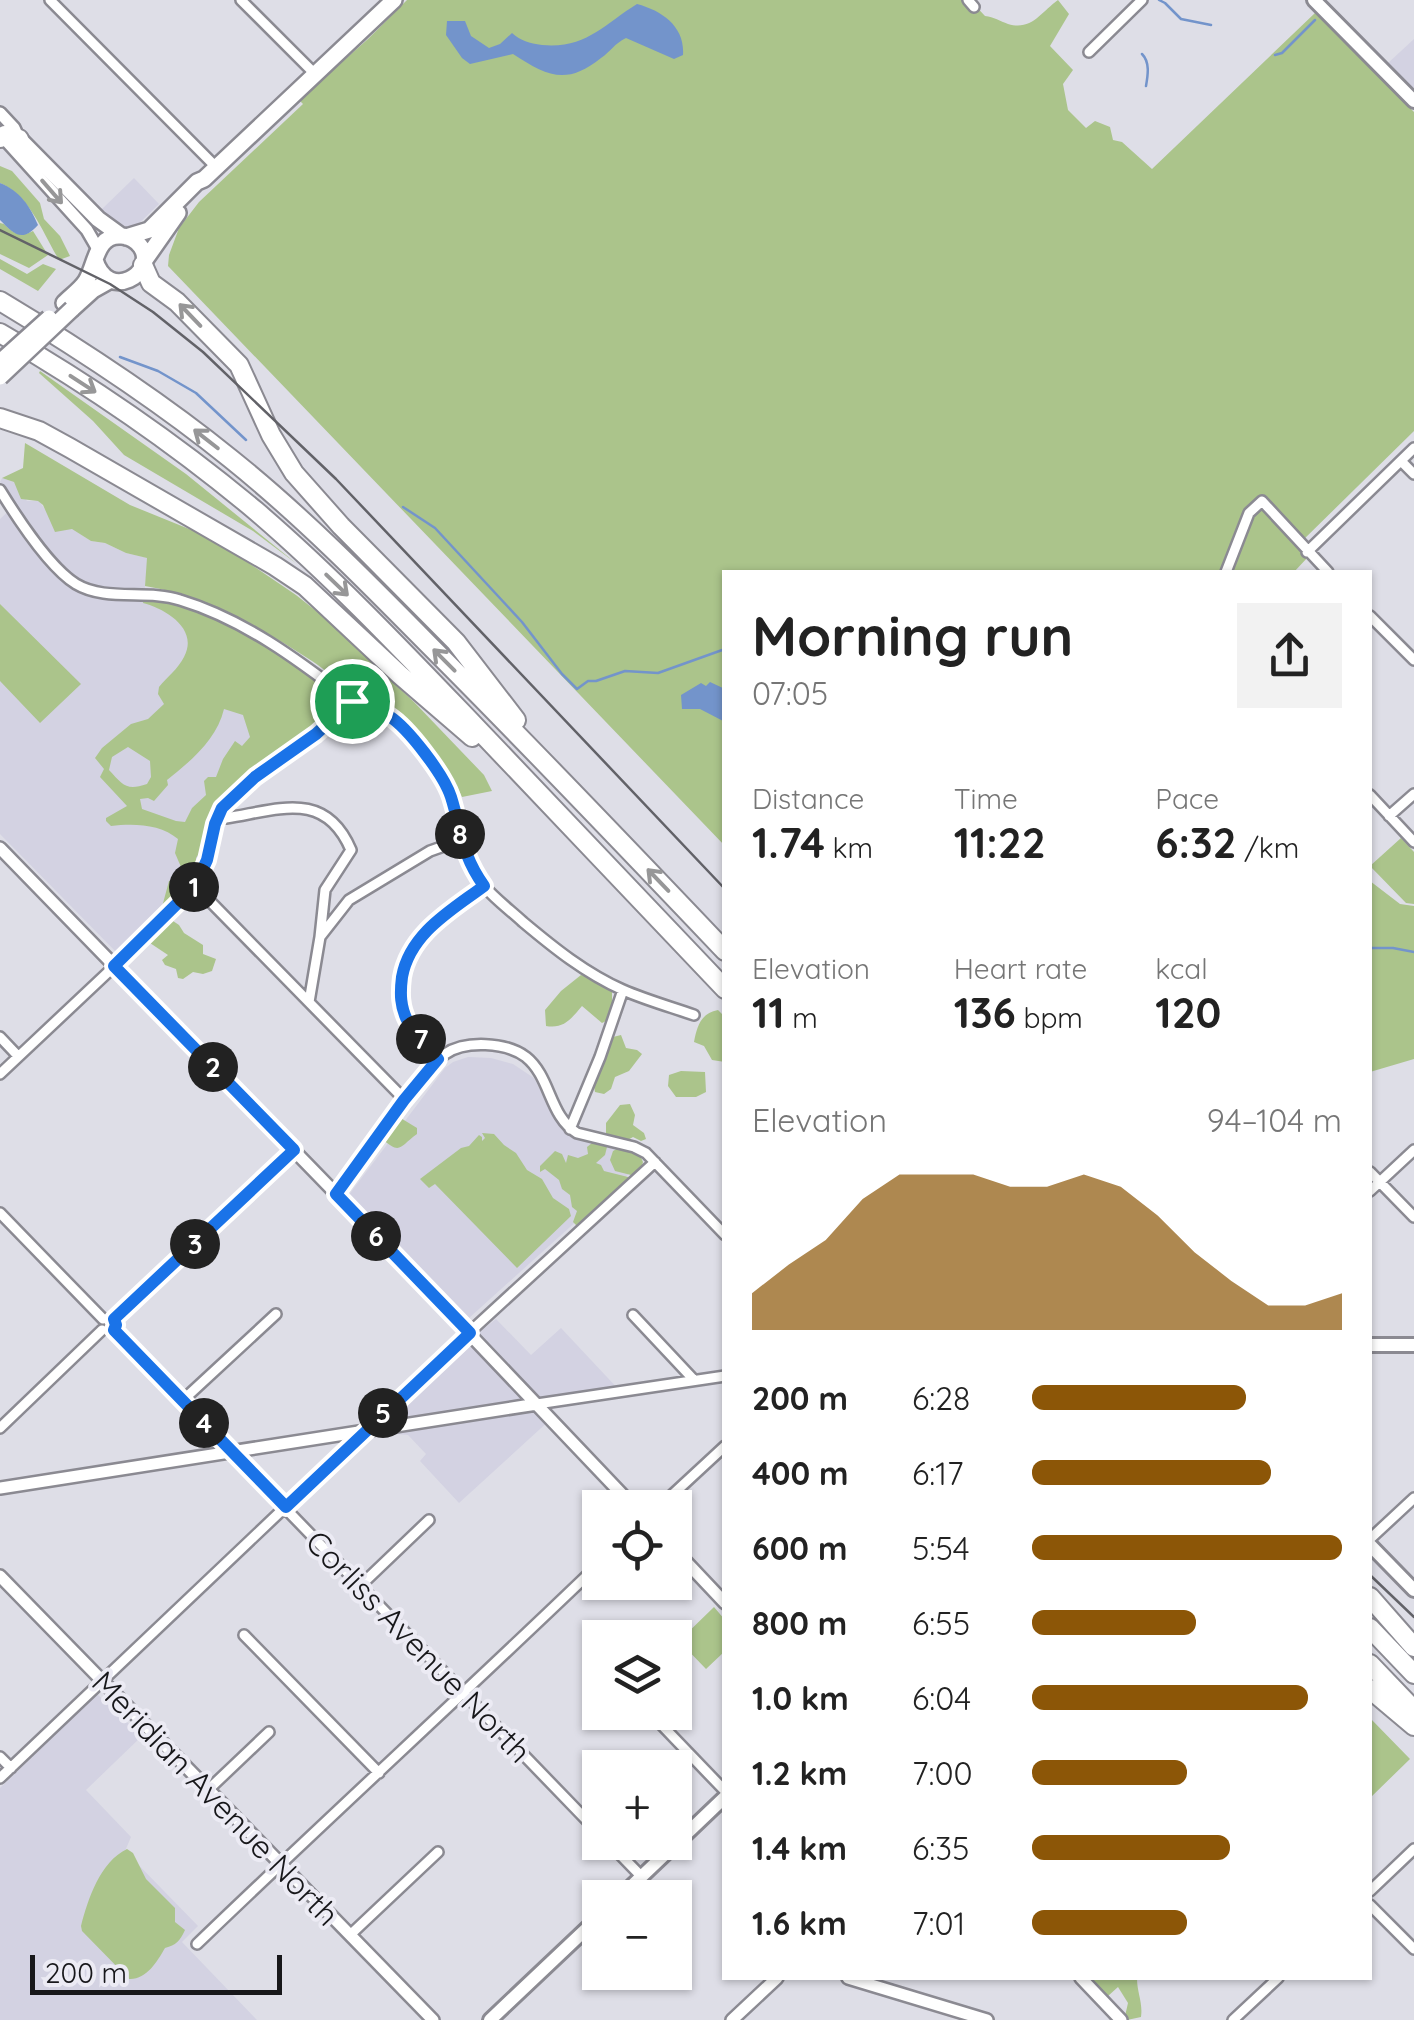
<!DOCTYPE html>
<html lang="en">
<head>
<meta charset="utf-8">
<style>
	body { margin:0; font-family:Quicksand,sans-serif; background:#f2f2f2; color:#222; height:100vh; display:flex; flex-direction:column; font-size:38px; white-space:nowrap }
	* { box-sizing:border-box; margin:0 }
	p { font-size:32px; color:#767676 }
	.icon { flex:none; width:55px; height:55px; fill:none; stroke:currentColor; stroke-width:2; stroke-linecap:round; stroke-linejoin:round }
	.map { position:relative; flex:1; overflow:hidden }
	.side { position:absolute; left:722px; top:570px; width:650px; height:1410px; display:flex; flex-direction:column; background:#fff; border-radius:0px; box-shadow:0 2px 8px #0004 }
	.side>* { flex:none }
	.tools { position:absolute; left:582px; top:1490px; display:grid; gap:20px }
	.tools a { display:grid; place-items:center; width:110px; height:110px; border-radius:0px; background:#fff; box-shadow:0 2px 8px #0004; font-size:50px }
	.scale { position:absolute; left:30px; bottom:25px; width:252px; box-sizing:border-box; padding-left:10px; border:5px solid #17171a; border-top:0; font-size:28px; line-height:35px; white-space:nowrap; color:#17171a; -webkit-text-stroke:8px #ecebf4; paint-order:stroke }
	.pin { position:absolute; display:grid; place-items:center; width:85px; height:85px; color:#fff; margin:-42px; border:5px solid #fff; border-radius:50%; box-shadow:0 2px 10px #0007 }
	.km { position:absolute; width:50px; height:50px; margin:-25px; border-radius:50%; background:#222; color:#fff; font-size:28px; line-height:50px; text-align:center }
	.round { display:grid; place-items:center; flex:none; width:105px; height:105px; border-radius:0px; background:#f2f2f2 }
	.head { display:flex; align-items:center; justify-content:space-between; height:170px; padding:0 30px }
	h1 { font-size:55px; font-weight:700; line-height:75px }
	.stats { display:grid; grid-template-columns:repeat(3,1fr); gap:15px; height:170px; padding:10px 30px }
	.stats div { display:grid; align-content:center }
	.stats b { font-size:42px; font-weight:700 }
	.stats small { font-size:28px; font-weight:400 }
	.stats p { font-size:28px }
	.chart { height:280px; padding:20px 30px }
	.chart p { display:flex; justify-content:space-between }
	.chart svg { width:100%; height:180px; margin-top:10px; fill:#8c5607; opacity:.7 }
	ul { padding:0 30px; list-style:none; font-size:32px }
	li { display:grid; grid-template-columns:160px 120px 1fr; align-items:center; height:75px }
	li i { height:25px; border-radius:12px; background:#8c5607 }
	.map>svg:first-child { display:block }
	.built { fill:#d3d2e2 }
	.green { fill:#abc48b; fill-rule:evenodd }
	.water { fill:#7394cb }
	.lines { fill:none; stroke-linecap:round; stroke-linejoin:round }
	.stream { stroke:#7394cb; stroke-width:2.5 }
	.minor-casing { stroke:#8b8a92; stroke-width:14 }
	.tertiary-casing { stroke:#8b8a92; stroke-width:16 }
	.secondary-casing { stroke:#8b8a92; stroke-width:18 }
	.primary-casing { stroke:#8b8a92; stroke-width:20 }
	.motorway-casing { stroke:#8b8a92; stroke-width:22 }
	.minor { stroke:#fff; stroke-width:9 }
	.tertiary { stroke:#fff; stroke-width:11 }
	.secondary { stroke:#fff; stroke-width:12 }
	.primary { stroke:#fff; stroke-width:15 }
	.motorway { stroke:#fff; stroke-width:18 }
	.tram { stroke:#626268; stroke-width:2.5 }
	.primary-bridge-casing { stroke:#8b8a92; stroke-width:20; stroke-linecap:butt }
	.primary-bridge { stroke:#fff; stroke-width:15 }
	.oneway { stroke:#979798 }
	.route-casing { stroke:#fff; stroke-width:20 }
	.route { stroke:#1a73e8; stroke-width:12 }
	.labels { text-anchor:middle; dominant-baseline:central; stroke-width:8; stroke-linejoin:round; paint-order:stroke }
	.street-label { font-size:32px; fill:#17171a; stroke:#ecebf4 }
</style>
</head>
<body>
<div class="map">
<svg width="1414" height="2020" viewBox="0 0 1414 2020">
	<rect width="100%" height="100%" fill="#dedee7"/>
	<path class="built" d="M1414,39V89L1388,63Z
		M134,178L159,204L131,231L117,228L101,210Z
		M2,478L14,482L27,501H39L47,512L91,541L105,543L126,553L148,558L144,597L196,611L246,635L338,699L334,708L317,726L266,761L209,829L203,854L192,878L170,904L119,955L0,834V519L14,506L0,482Z
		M468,1057L491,1058L513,1064L534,1078L557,1120L575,1135L621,1147L640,1164L469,1318L348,1196L445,1068L453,1062Z
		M496,1319L531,1355L561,1328L621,1392L538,1404L551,1419L459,1503L420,1461L426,1454L408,1435L365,1431L387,1415L466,1343Z
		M97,1694L142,1736L86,1790L131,1837L125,1851L198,1926L182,1942L257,2020H0V1788Z"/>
	<path class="green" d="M407,0H970L985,16C994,17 1000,21 1008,24C1032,31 1041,12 1058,0L1069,14L1050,46L1073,70L1063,84L1068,110L1086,128L1095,121L1110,127L1113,140L1122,142L1152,169L1315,13L1414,112V431L1298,545L1308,557L1294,572H725V846L168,266L169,255L179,228L199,202L303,104L299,100L368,39Z
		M0,166L12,171L40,203L44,219L60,236L70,256L59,260C43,233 30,196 0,183Z
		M0,223L4,224C14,233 19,238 33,231L48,255L29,268L0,254Z
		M0,259L27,274L43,264L56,269L38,291L0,269Z
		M40,371L186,474L297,564L253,531L124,455L93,421L39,373Z
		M25,443L130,505L194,531L231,551L296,595L325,618L414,702L484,775L492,791L462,797C448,764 414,722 383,704C374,699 364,699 355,694C339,685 327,670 312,661C261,628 205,595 145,586L147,558L126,553L105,543L91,541L72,529L55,532L43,505L38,501L21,499L14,482L2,478L23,468Z
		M144,597C212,607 284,654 337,696C336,722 301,736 283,751C262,768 243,788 223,805H215V813L208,841L196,858V874L185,891L164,912L162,907L169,881L186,874L188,870L181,867L175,853L178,839C161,824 133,823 111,826L106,821V818L127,806L100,777L104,769L95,758L102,748L131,724L148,719L164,704L158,694L159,687C167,677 178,669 184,657C199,629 166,609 143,603ZM224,709L243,715L250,737L242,746L235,741L223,759L216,777H208L204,781L206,795L192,808L185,822L176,821L142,809L140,799L148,798L154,801L168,785L167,780C191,761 217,739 224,709ZM128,747L150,761L151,777L147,784C126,791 123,785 109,770L112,757Z
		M0,604L81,684L40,723L0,681Z
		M1401,838L1414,852V904L1406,903L1370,866Z
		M1370,881L1400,904L1414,906V1059L1370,1072Z
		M173,921L179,925L184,933L203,945V954L216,959L212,971L203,974L193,972L183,979L178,978L176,969L165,965L162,960L168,955L150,943L158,930Z
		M581,975L595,979L612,991V1004L608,1020L602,1023L582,1006C571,1019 564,1029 546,1026L545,1010L561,991Z
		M718,1010L725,1017V1062L712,1060L704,1046L694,1042C697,1026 701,1013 718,1010Z
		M621,1035L626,1048L637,1050L642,1054L629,1071L615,1077L611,1089L604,1094L595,1092C590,1073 604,1054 613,1037Z
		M681,1071L705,1072L706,1092L696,1097H676L668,1086L669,1075Z
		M630,1104L635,1115L633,1125L644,1133L646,1139L641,1141L633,1137C623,1143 616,1141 606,1135V1123L620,1105Z
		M399,1117L417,1128V1134C399,1147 401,1155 382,1139C384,1131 393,1129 394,1119Z
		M482,1133L494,1134L504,1145L516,1153L527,1170L542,1179L553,1198L569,1209L571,1216L517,1268L435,1184L429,1188L420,1179L461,1148L469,1146L479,1135L482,1137V1141L485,1138Z
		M592,1143H601L607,1147L605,1155L596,1163L601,1165L604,1171L628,1177L629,1183L581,1226H577L573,1222L577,1211L572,1207L570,1195L562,1189L559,1180L545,1169L540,1172V1166L555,1151L562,1154L566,1163L568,1155L578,1158L588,1154L587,1147Z
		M622,1146L638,1151L643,1162L640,1172L631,1175L615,1171L610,1160L613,1151Z
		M714,1607L725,1620V1651L706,1669L679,1641Z
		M1370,1718L1410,1759L1370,1798Z
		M127,1849L133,1853L146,1879L175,1908V1922L185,1930C180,1941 176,1945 165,1948C157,1962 146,1980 129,1979L82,1931L81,1926C88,1899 100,1862 127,1849Z
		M1091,1978H1137C1137,1993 1143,2002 1141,2017L1127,2020L1125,2016L1128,2003L1118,1987L1108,1996Z"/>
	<path class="water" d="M637,4C663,11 685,27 683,55L674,59L626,38C614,44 611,51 601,58C566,86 547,76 513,54L470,64L462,58L446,35L447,21H465L471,36L489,48L500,44L512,33C521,41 529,43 542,45C586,49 603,25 637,4Z
		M0,183C20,191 30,206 38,225C22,243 14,234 0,220Z
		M710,682L725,689V722L700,709H682L681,695L701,683L706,686Z"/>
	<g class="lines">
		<path class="stream" d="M1159,0L1165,3L1181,19L1211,25
			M1142,54C1150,62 1148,75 1146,86
			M1275,55L1282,53L1315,20
			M120,357L158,371L196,393L246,440
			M403,507L435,528L522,622L562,674L577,689L588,681H596L625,671L658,673L725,649
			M1370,948H1393L1414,952"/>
		<g class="minor-casing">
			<path id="minor" d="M50,0L216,167
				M241,0L315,74
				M968,0L974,7
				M1089,52L1142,0
				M1401,461L1414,474
				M0,490C16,516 50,568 76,584C106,602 147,589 180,600C243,619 297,659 349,699C361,708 378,708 390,717C408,730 443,774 450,794C457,813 457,835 465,853C471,864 476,876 484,886C495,899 510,910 523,922C554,948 585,973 623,990C646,1000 671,1007 694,1015
				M1307,552L1414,448
				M1226,572L1249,513L1262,501L1328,572
				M1370,616L1414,660
				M1370,795L1414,842
				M218,815L226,818C278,810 325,789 351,850L325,890L320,937
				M1389,816L1414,794
				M195,886L405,1100
				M309,1002L320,937L349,900L430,851L461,840
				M0,1037L18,1056
				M438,1059C428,1047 415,1036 408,1022C400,1008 400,993 402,977C410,933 451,910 484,886
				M0,1074L121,960L195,886L207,860L215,824L223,808L255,777L316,733L352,701
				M570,1129L600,1057L623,990
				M1370,1172L1414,1217
				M1370,1191L1414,1150
				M336,1194C365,1158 390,1118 419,1082C427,1072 434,1061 445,1054C465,1040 506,1042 526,1057C551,1077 549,1116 577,1133L634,1147L646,1153L725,1235
				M0,1213L103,1319
				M633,1315L694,1380
				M113,1319L294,1150
				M113,1330L600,1834
				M182,1401L276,1314
				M537,1404L725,1376
				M0,1428L102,1330
				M658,1508L725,1446
				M1370,1539L1414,1498
				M360,1586L429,1520
				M244,1635L379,1773
				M655,1718L725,1791
				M0,1757L11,1768
				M0,1778L460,1341L655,1162
				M208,1790L269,1732
				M608,1842L641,1876
				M1370,1891L1414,1849
				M1370,1905L1414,1949
				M350,1935L438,1852
				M197,1944C330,1816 467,1691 600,1563
				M1233,2020L1278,1978"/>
		</g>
		<g class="tertiary-casing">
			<path id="tertiary" d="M0,113L14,128L19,139
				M1,135L87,230L98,249
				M0,848L345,1203L635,1508
				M0,1488L537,1404
				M675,1550L725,1603
				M0,1576L433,2020
				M848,1978L987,2020
				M1081,1978L1121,2020
				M732,2020L777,1978"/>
		</g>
		<g class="secondary-casing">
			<path id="secondary" d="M1314,0L1414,101
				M1370,1345H1414
				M1370,1545L1414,1590
				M619,1898L725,1797
				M490,2020L600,1916"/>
		</g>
		<g class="primary-casing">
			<path id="primary" d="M19,139L98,219L120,235
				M126,237L149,230L197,182L204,179L394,0
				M145,260L178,213
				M64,303C71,296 81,289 86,281C96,265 96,234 121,236C129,236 137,241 141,247C158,273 108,303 95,260
				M72,309L93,290L109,281"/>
		</g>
		<g class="motorway-casing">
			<path id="motorway" d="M0,138L5,135L19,139
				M143,265L151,283L177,302L239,365L271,435L294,473L341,526L456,642L516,720
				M0,301C80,349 158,400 231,459C302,516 366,581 430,646C530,746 627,848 725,951
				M0,333C90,385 176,444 256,511C333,577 403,651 473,724C557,812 641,901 725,989
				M0,418L39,431L70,448L275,566L305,586L400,675L472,737
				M1370,1597L1414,1647
				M1370,1628L1414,1674
				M1370,1664L1414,1710
				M1370,1689L1414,1726"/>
		</g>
		<use href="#minor" class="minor"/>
		<use href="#tertiary" class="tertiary"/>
		<use href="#secondary" class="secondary"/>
		<use href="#primary" class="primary"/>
		<use href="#motorway" class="motorway"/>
		<path class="tram" d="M0,230L110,284L153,312L203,352L336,479L725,889
			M1370,1575L1414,1617"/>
		<g class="primary-bridge-casing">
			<path id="primary-bridge" d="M0,362L49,318
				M0,377L72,309"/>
		</g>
		<use href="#primary-bridge" class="primary-bridge"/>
	</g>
	<defs><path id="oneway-shaft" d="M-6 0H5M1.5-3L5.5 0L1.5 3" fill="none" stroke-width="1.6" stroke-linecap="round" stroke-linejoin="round" transform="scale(2.5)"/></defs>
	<g class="oneway">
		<use href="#oneway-shaft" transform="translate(52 192) rotate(49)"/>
		<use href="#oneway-shaft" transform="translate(190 315) rotate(-134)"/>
		<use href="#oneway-shaft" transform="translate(83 384) rotate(33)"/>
		<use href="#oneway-shaft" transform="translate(206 439) rotate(-142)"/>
		<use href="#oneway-shaft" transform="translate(337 585) rotate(44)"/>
		<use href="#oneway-shaft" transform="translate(444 660) rotate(-135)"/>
		<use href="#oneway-shaft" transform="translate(658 880) rotate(-134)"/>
	</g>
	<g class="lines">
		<g class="route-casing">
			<path id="route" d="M352,701C364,706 378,709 389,716C408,728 444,775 451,797C462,832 461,854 484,886C452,910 410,933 402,977C400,993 400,1007 408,1022C415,1035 428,1047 438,1059L404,1100L336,1194L470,1333L286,1507L114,1330L116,1325L114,1319L294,1150L114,966L195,886L207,860L215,824L222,808L255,777L316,734Z"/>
		</g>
		<use href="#route" class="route"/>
	</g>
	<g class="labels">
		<g class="street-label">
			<text transform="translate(419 1646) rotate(46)">Corliss Avenue North</text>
			<text transform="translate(216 1798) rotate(46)">Meridian Avenue North</text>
		</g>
	</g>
</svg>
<div class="tools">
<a><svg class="icon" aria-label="locate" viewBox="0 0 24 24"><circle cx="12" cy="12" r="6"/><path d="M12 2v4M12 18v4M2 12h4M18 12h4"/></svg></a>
<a><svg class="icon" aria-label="layers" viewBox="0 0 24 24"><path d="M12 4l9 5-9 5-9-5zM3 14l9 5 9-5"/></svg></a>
<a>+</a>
<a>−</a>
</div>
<div class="scale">200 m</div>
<div class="pin" style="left:352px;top:701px;background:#1e9e55"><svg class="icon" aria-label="arrive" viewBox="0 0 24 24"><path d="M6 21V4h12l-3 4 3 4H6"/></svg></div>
<b class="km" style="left:194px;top:887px">1</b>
<b class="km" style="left:213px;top:1067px">2</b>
<b class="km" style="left:195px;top:1244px">3</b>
<b class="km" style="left:204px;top:1423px">4</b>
<b class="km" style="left:383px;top:1413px">5</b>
<b class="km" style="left:376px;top:1236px">6</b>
<b class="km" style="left:421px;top:1039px">7</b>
<b class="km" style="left:460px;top:834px">8</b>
<section class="side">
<div class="head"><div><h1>Morning run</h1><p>07:05</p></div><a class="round"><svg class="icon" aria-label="share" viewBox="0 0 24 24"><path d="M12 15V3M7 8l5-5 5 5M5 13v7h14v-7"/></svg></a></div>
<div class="stats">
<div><p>Distance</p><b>1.74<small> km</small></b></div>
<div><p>Time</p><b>11:22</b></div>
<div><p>Pace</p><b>6:32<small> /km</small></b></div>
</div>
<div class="stats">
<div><p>Elevation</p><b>11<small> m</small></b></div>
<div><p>Heart rate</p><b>136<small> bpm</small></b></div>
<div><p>kcal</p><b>120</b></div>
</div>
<div class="chart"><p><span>Elevation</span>94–104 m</p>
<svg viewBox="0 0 160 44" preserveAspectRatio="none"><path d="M0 44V35L10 28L20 22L30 12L40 6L50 6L60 6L70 9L80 9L90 6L100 9L110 16L120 25L130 32L140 38L150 38L160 35V44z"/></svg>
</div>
<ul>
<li><b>200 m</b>6:28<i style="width:69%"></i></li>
<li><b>400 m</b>6:17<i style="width:77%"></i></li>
<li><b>600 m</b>5:54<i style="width:100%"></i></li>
<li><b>800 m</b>6:55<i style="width:53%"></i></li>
<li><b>1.0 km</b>6:04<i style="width:89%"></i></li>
<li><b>1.2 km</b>7:00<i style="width:50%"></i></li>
<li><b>1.4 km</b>6:35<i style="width:64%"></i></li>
<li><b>1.6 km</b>7:01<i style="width:50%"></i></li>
</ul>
</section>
</div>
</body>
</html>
